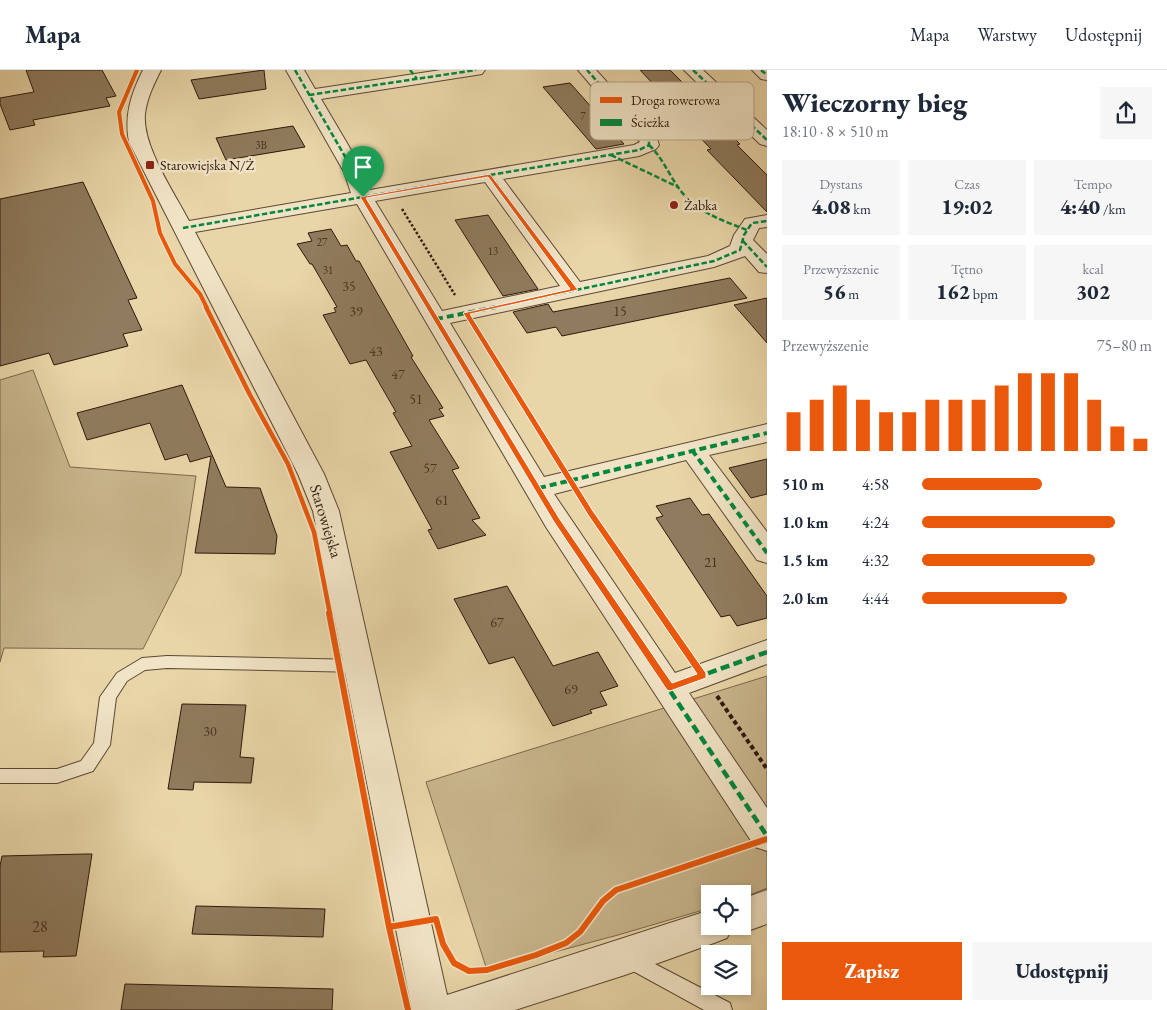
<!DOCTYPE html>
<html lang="pl">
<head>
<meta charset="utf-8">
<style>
	body { margin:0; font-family:"EB Garamond",serif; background:#f6f6f7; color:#1f2937; height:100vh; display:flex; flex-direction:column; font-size:19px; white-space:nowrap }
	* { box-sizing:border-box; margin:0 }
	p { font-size:16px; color:#747a83 }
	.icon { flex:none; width:28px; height:28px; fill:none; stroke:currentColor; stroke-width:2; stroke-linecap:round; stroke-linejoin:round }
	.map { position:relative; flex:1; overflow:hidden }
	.panel { display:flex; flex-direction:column; background:#fff; width:400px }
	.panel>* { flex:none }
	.buttons { position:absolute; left:701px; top:815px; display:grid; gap:10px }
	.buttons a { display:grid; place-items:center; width:50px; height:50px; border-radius:0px; background:#fff; box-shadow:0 2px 8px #0003; font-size:25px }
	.pin { position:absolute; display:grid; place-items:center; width:42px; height:42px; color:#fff; margin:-51px -21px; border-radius:50% 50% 50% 0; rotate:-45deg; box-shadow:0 0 5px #0007 }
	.pin .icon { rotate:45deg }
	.round { display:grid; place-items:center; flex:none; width:52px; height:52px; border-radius:0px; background:#f6f6f7 }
	.headline { display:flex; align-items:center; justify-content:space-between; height:85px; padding:0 15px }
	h1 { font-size:28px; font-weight:800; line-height:38px }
	.metrics { display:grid; grid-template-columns:repeat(3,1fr); gap:8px; height:85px; padding:5px 15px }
	.metrics div { display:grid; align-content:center; border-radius:0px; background:#f6f6f7; text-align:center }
	.metrics b { font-size:21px; font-weight:800 }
	.metrics small { font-size:14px; font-weight:400 }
	.metrics p { font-size:14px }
	.chart { height:140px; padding:10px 15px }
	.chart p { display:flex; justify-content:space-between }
	.chart svg { width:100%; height:90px; margin-top:5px; stroke:#ea580c; stroke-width:6 }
	.cta { display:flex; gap:10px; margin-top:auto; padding:10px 15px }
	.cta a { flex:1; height:58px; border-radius:0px; background:#ea580c; color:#fff; font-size:20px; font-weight:800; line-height:58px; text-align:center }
	.cta a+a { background:#f6f6f7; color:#1f2937 }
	ul { padding:0 15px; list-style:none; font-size:16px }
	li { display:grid; grid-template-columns:80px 60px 1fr; align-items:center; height:38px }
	li i { height:12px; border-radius:6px; background:#ea580c }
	header { display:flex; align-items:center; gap:30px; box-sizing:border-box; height:70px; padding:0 25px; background:#fff; border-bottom:1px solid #e0e1e3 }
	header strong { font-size:24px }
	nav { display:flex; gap:28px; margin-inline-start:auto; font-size:18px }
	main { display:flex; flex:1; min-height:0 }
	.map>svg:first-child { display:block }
	.green { fill:#c9b68d; stroke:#7b674c }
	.building { fill:#8f7b5d; stroke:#2d180c }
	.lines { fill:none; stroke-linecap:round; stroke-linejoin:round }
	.service-casing { stroke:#5c4833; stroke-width:2 }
	.minor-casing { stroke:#5c4833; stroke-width:2 }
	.path-far2 { stroke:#2d180c; stroke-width:2.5; stroke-dasharray:2.5 2; stroke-linecap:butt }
	.path-far1 { stroke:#2d180c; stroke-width:3; stroke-dasharray:4 2.5; stroke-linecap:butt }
	.path { stroke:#2d180c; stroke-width:4; stroke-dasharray:4.5 3; stroke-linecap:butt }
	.service { fill:#f1e4c6; fill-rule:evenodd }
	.minor { fill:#f1e4c6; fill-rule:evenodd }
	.quiet-far2 { stroke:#00873e; stroke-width:2.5; stroke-dasharray:5.5 2.5; stroke-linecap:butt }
	.quiet-far1 { stroke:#00873e; stroke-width:4; stroke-dasharray:7 4; stroke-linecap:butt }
	.quiet { stroke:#00873e; stroke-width:4.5; stroke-dasharray:9 4.5; stroke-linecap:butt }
	.cycleway-far2-casing { stroke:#f1e4c6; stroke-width:6 }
	.cycleway-far1-casing { stroke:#f1e4c6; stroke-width:8 }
	.cycleway-casing { stroke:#f1e4c6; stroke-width:9 }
	.cycleway-far2 { stroke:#e8590c; stroke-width:4 }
	.cycleway-far1 { stroke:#e8590c; stroke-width:4.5 }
	.cycleway { stroke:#e8590c; stroke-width:6 }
	.route { fill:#ea580c; stroke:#fff; fill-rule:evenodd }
	.poi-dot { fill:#8f2418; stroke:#f1e4c6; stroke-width:2 }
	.labels { text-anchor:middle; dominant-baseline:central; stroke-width:5; stroke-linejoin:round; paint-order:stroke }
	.far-number-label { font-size:11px; fill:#463120 }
	.far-poi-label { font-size:14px; fill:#2d180c; stroke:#f1e4c6; text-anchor:start }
	.number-label { font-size:14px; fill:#463120 }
	.street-label { font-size:16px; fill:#2d180c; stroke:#f1e4c6 }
	.near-number-label { font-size:16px; fill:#463120 }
	.key { fill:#f1e4c6; stroke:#b6a78e; stroke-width:1 }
	.key-label { font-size:14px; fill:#2d180c }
</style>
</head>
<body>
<header>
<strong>Mapa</strong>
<nav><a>Mapa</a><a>Warstwy</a><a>Udostępnij</a></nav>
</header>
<main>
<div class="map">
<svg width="767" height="940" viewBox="0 0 767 940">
	<rect width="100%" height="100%" fill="#e9d6a8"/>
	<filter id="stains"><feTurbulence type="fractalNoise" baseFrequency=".004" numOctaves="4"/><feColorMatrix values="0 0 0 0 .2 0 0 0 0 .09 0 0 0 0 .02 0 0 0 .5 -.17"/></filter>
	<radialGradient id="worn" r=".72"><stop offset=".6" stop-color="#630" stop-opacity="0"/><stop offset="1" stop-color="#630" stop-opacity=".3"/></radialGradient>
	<path class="green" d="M33,300L70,397L196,406L181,504L143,579L4,578L0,592V310Z
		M767,606V818L743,828L742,824H710V838L618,865L487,900L426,712Z"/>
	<path class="building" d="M26,0H102L116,26L106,28L110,36L33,50L35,55L10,60L0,34V28L34,22Z
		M264,0L266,19L199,29L191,10Z
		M640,0H670L696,26L693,27L740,74L737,75L767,105V142L707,80L711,79L665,31H669Z
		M570,13L624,74L596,79L543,17Z
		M293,56L305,77L226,90L216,68Z
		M83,112L137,228L128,230L142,260L123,264L128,276L54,295L49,283L0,296V129Z
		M488,145L538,219L503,226L455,150Z
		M331,159L341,176L347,175L356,191H359L413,286L411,287L443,338L439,339L444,346L429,350L459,398L452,400L480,448L472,450L486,465L438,479L428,460L432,459L390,382L412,376L393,343L396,342L366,290L350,294L323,245L336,242L334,238L337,237L312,194H310L297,174L312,171L308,163Z
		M730,208L747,228L562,266L556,257L527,263L513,242L548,234L553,242Z
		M767,228V273L734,235Z
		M182,315L226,417L260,418L277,466L275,484L195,483L211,386L190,392L187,384L165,390L150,353L87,370L77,343Z
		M767,389V424L751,428L729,398Z
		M690,428L702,445L709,444L767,526V548L737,556L730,545L721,547L656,448L663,446L656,436Z
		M507,516L553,596L598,582L618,616L600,622L607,635L590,640L592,643L553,656L514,587L489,594L454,529Z
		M182,634L246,635L240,687L254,688L251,713L194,712L193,720L168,719Z
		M85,784H92L76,886L43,887L44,881L0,882V796L2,786Z
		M196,836L325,839L323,867L192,864Z
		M125,914L333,919L332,940H121Z"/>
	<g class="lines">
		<g class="service-casing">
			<path id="service" d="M167,586L361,590L366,592L369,596L366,600L361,602L167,598L145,600L127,611L116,628L110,675L93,701L57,713H0V699H57L81,691L94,673L100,627L117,603L142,588Z
				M628,880L730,933L732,940H704L622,895L619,889L622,883Z"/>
		</g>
		<g class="minor-casing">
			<path id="minor" d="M143,0H161C154,14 147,28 145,44C142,76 174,122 189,151L351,123L344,102L286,0H304L315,19L441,0H485L482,4L476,5L321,29L364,102L370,120L634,75L640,72L578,0H596L656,66L659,75L656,79L639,86L503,109L580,212L708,186L730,176L734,165L745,149L767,145V157L759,158L753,170L767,184V203L759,202L745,186L714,197L450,253L544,407L767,354V372L709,385L767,462V493L757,490L686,390L554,424L675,603L767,570V594L689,623L767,738V781L755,777L546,457L357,134L195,162L324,404L339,441L447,925L710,840V856H742V829L767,820V854L742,863L731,859L727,868L714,873L625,905L515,940H412L313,441L298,404L129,72C124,45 131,24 143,0ZM485,112L560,216L442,241L375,131Z
				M684,0H703L767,60V76L760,74Z
				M752,0H767V10L761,9Z"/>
		</g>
		<path class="path-far2" d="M402,139L455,225"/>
		<path class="path-far1" d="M477,260L558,391
			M582,430L661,544"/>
		<path class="path" d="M660,543L688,584
			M717,626L767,699"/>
		<use href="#service" class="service"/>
		<use href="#minor" class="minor"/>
		<path class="quiet-far2" d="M295,0L354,102L363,127L429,238
			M410,0L417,9
			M693,0L767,70
			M761,0L767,5
			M309,25L476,0
			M649,75C662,87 668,103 678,117C694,141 721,150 747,160
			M611,85L678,117
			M490,105L639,80L649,75V70L587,0
			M183,158L490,105L574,220
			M743,171L767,197
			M490,238L714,191L740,180L744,165L752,153L767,151"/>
		<path class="quiet-far1" d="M428,237L556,450L619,544
			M436,249L496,237
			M692,380L767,483
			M539,418L767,363"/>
		<path class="quiet" d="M618,543L767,766
			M670,617L767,582"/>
		<g class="cycleway-far2-casing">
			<path id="cycleway-far2" d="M137,0L119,42L122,64L153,131L160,163L175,194L200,224L207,238"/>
		</g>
		<g class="cycleway-far1-casing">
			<path id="cycleway-far1" d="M206,237L250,325L288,394L314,462L330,544"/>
		</g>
		<g class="cycleway-casing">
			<path id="cycleway" d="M329,543L389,857L408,940
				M389,857L436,849L443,874L454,893L469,901L487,900L536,885L566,873L580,862L603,831L616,820L767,769"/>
		</g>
		<use href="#cycleway-far2" class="cycleway-far2"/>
		<use href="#cycleway-far1" class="cycleway-far1"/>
		<use href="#cycleway" class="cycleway"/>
	</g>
	<path class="route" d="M490,104L578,220L470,244L593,441L706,603V608L670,621L667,620L554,452L360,127ZM488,107L570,219L463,243L588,445L697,604L672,613L559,448L366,128Z"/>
	<g class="poi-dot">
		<rect x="145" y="90" width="10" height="10" rx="2.5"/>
		<circle cx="674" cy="135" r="5"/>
	</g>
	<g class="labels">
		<g class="far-number-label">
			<text x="583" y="46">7</text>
			<text x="261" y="75">3B</text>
			<text x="322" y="172">27</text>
			<text x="493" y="181">13</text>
			<text x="328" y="200">31</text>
		</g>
		<g class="far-poi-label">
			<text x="160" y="95">Starowiejska N/Ż</text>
			<text x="684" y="135">Żabka</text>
		</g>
		<g class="number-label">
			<text x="349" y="216">35</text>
			<text x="356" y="241">39</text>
			<text x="620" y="241">15</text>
			<text x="376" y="281">43</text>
			<text x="398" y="304">47</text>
			<text x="416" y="329">51</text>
			<text x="430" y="398">57</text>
			<text x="442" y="430">61</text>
			<text x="711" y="492">21</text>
			<text x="497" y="552">67</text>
			<text x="571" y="619">69</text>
			<text x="210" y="661">30</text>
		</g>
		<g class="street-label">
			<text transform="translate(326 451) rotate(73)">Starowiejska</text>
		</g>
		<g class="near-number-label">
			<text x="40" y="856">28</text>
		</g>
	</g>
	<rect x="590" y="12" width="164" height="58" rx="8" class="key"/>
	<rect x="600" y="27" width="22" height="6" fill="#e8590c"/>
	<rect x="600" y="49" width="22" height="7" fill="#00873e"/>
	<g class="key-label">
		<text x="631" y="35">Droga rowerowa</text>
		<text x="631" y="57">Ścieżka</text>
	</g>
	<rect width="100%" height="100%" filter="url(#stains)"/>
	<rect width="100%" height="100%" fill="url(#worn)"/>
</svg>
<div class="buttons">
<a><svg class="icon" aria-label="locate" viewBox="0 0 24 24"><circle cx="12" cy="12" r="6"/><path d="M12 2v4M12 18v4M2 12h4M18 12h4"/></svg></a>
<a><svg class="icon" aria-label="layers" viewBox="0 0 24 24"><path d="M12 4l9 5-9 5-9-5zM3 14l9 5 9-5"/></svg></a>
</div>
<div class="pin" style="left:363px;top:127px;background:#1e9e55"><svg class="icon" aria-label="arrive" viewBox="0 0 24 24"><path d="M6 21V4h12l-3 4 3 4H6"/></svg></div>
</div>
<section class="panel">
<div class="headline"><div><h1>Wieczorny bieg</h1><p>18:10 · 8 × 510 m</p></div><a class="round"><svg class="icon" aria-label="share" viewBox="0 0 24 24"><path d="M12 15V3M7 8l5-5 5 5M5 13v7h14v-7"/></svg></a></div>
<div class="metrics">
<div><p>Dystans</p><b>4.08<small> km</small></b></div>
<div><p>Czas</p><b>19:02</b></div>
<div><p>Tempo</p><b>4:40<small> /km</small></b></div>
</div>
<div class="metrics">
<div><p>Przewyższenie</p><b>56<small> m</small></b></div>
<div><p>Tętno</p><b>162<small> bpm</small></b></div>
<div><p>kcal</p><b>302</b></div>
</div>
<div class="chart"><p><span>Przewyższenie</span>75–80 m</p>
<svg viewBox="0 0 160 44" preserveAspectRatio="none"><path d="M5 44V25M15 44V19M25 44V12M35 44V19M45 44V25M55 44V25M65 44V19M75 44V19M85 44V19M95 44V12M105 44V6M115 44V6M125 44V6M135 44V19M145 44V32M155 44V38"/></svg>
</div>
<ul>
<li><b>510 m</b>4:58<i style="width:52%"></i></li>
<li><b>1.0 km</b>4:24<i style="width:84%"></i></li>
<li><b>1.5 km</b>4:32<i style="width:75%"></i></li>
<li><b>2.0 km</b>4:44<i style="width:63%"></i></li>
</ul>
<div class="cta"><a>Zapisz</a><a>Udostępnij</a></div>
</section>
</main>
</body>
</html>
